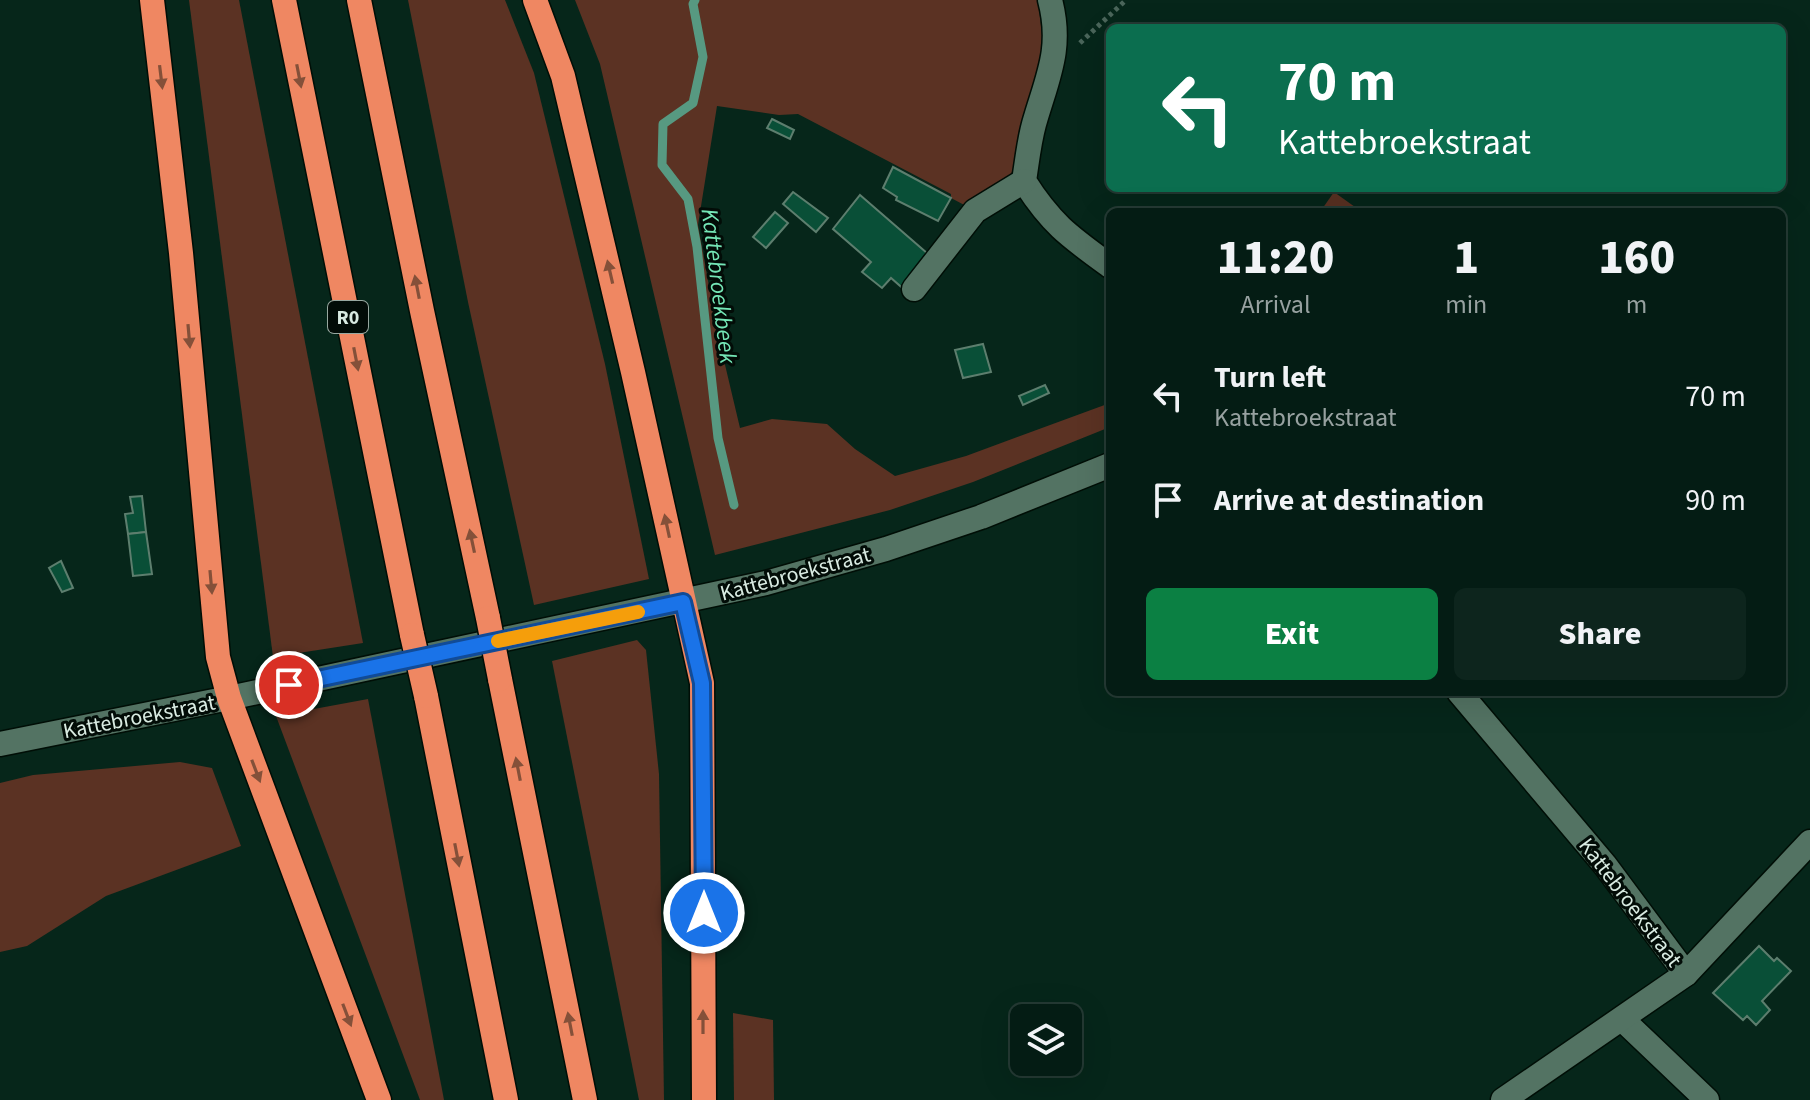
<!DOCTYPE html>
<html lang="en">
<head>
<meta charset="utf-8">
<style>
	:root { --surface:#041c14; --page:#0d251d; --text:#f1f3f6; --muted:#97a1a0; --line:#253a34; --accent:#0b8043 }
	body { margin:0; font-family:"Source Sans 3",sans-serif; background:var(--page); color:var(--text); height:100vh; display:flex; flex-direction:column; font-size:30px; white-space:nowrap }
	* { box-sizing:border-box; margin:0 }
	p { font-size:26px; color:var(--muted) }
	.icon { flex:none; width:44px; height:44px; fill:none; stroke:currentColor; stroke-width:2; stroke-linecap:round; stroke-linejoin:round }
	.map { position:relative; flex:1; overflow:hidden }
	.sheet { position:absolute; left:1106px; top:208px; width:680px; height:488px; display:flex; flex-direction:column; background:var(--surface); border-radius:12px; box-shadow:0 8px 32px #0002,0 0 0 2px var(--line) }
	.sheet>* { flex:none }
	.banner { position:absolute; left:1106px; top:24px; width:680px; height:168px; border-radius:12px; box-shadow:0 8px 32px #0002,0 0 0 2px var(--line); background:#0b6e4f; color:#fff; overflow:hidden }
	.tools { position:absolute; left:1010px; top:1004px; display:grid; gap:16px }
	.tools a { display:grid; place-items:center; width:72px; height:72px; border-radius:12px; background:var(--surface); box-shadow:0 8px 32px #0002,0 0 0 2px var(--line); font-size:40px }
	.pin { position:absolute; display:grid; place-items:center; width:68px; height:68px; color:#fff; margin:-34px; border:4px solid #fff; border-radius:50%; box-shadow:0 2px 8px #0007 }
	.me { position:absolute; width:88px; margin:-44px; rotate:0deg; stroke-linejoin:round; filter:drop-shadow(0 0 6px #0008) }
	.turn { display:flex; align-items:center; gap:28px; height:168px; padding:0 40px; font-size:36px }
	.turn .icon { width:104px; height:104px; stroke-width:2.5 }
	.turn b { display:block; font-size:56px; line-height:68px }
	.eta { display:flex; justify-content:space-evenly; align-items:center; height:136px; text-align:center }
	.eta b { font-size:48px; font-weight:800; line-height:56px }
	.primary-button { display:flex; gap:16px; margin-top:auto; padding:16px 40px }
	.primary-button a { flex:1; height:92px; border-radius:12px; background:var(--accent); color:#fff; font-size:32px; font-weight:800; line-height:92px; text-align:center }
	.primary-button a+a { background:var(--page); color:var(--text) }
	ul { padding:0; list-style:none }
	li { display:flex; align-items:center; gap:24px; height:104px; padding:0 40px }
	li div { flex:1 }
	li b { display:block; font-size:30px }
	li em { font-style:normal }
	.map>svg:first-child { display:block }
	.green { fill:#5b3223 }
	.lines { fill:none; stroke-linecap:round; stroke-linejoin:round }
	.stream { stroke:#579981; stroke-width:9 }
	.building { fill:#094f37; stroke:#5d7e6e; stroke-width:2 }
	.minor-casing { stroke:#000e06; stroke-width:27 }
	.highway-casing { stroke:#000e06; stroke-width:27 }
	.path { stroke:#4a655a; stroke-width:5; stroke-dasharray:4 4; stroke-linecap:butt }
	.minor { stroke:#537363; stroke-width:24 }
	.highway { stroke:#ef8762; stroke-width:24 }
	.highway-bridge-casing { stroke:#000e06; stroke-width:27; stroke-linecap:butt }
	.highway-bridge { stroke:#ef8762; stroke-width:24 }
	.oneway { fill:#845039 }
	.route-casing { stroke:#114b97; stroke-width:20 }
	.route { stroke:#1a73e8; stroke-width:14 }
	.slow { stroke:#f59e0b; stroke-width:14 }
	.labels { text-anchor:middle; stroke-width:6; stroke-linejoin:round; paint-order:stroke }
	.shield { fill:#020c07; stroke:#98a8a0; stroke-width:2 }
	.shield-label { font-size:20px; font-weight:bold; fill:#d9ebe2 }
	.street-label { font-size:22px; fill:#d9ebe2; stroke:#020c07 }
	.water-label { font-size:24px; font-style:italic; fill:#74e6b6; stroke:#020c07 }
</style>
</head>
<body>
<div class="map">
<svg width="1810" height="1100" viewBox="0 0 1810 1100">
	<rect width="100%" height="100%" fill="#06261a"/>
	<g class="green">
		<polygon points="189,0 239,0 363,643 273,657"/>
		<polygon points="408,0 505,0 534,73 605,364 649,579 534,605 468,302"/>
		<polygon points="575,0 1038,0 1045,60 1011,175 970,208 951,198 951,194 798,114 779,115 717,106 698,225 717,331 740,428 772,419 827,424 855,449 895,476 966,456 1110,403 1110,427 973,482 890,510 715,555 600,64"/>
		<polygon points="1334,192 1362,212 1320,212"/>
		<polygon points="637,640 646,650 659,774 664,1100 639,1100 552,661"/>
		<polygon points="368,699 444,1100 420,1100 276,716"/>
		<polygon points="180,762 212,768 241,846 106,896 27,946 0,952 0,783 33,775"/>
		<polygon points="733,1013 773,1020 774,1100 734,1100"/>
	</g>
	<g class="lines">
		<polyline class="stream" points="695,0 693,4 703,57 693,103 663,124 662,165 688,199 697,247 718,438 734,505"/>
	</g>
	<g class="building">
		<polygon points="772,119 794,130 790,139 767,128"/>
		<polygon points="893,167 951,198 938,221 896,200 897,197 883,188"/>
		<polygon points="793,192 828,218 816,232 783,204"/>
		<polygon points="860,195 935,260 907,292 891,278 882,288 862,272 871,262 833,229"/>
		<polygon points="775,212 788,223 766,248 753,237"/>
		<polygon points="983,344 991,372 963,378 955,350"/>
		<polygon points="1045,385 1049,393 1023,405 1019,396"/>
		<polygon points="142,496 146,532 128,534 125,514 133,513 130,497"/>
		<polygon points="146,532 152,574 133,576 128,534"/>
		<polygon points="61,561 73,588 62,592 49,568"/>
		<polygon points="1759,946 1774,961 1777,958 1791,971 1762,1001 1770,1010 1756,1025 1747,1016 1743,1020 1713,993"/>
	</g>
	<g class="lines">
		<g class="minor-casing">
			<g id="minor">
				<path d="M1050,0C1063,49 1047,78 1034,124C1029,142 1027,162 1024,181C1051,224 1070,237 1110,266"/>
				<polyline points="914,289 975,211 1024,181"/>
				<polyline points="1459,692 1605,865 1686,974"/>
				<polyline points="0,744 229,698 766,583 886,549 981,517 1110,465"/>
				<polyline points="1623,1020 1707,1100"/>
				<polyline points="1503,1100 1686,974 1810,842"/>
			</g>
		</g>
		<g class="highway-casing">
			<g id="highway">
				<polyline points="152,0 181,253 218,657 229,698 379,1100"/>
				<polyline points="284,0 412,635"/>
				<polyline points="359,0 422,311 488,618"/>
				<polyline points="535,0 563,76 633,372 702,683 704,1100"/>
				<polyline points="500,679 585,1100"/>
				<polyline points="426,696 506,1100"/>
			</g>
		</g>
		<polyline class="path" points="1080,43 1126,0"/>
		<use href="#minor" class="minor"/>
		<use href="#highway" class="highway"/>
		<g class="highway-bridge-casing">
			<g id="highway-bridge">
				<polyline points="488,618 500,679"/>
				<polyline points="412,635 426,696"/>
			</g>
		</g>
		<use href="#highway-bridge" class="highway-bridge"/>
	</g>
	<defs><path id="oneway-solid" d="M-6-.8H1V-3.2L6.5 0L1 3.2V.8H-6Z" transform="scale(2)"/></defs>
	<g class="oneway">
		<use href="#oneway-solid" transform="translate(299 76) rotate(79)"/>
		<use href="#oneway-solid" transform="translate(161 77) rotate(83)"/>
		<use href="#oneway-solid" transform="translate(610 272) rotate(-103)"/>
		<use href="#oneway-solid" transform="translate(417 287) rotate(-101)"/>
		<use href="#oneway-solid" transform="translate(189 336) rotate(85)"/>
		<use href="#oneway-solid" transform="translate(356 359) rotate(79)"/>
		<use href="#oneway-solid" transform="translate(667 526) rotate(-102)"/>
		<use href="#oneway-solid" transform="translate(472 541) rotate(-102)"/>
		<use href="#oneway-solid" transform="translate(211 582) rotate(85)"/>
		<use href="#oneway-solid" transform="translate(518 769) rotate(-101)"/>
		<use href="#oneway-solid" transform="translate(256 771) rotate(69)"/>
		<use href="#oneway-solid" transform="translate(457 855) rotate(79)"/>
		<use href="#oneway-solid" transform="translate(347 1015) rotate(69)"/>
		<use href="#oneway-solid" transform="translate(703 1022) rotate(-90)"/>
		<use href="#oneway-solid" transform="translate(570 1024) rotate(-101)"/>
	</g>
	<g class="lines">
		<g class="route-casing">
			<polyline id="route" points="289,685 683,602 702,683 704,913"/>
		</g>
		<use href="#route" class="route"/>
		<polyline class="slow" points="498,641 638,612"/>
	</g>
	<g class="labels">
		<rect class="shield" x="328" y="301" width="40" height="32" rx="6"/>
		<g class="shield-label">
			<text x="348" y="324">R0</text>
		</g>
		<g class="street-label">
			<text transform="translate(795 573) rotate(-15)" y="8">Kattebroekstraat</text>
			<text transform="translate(139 716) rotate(-11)" y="8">Kattebroekstraat</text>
			<text transform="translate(1631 902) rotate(53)" y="8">Kattebroekstraat</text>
		</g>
		<g class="water-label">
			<text transform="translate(719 286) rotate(83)" y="8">Kattebroekbeek</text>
		</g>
	</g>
</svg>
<div class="tools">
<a><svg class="icon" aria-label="layers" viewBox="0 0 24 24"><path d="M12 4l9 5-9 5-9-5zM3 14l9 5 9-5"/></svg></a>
</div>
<div class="pin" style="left:289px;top:685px;background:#d93025"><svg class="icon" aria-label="arrive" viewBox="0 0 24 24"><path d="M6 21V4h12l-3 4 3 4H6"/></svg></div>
<svg class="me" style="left:704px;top:913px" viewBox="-20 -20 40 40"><circle r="17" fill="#1a73e8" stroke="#fff" stroke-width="3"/><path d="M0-11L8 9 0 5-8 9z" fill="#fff"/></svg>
<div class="banner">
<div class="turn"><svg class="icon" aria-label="left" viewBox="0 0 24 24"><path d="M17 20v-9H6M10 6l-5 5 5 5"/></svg><div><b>70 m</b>Kattebroekstraat</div></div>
</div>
<section class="sheet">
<div class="eta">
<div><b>11:20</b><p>Arrival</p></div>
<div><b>1</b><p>min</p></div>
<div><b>160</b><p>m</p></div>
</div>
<ul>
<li><svg class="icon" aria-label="left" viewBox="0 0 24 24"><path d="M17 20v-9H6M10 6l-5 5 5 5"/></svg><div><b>Turn left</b><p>Kattebroekstraat</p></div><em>70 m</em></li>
<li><svg class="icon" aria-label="arrive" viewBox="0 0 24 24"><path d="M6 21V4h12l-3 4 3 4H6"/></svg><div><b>Arrive at destination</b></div><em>90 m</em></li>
</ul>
<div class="primary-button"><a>Exit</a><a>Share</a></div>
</section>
</div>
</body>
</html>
